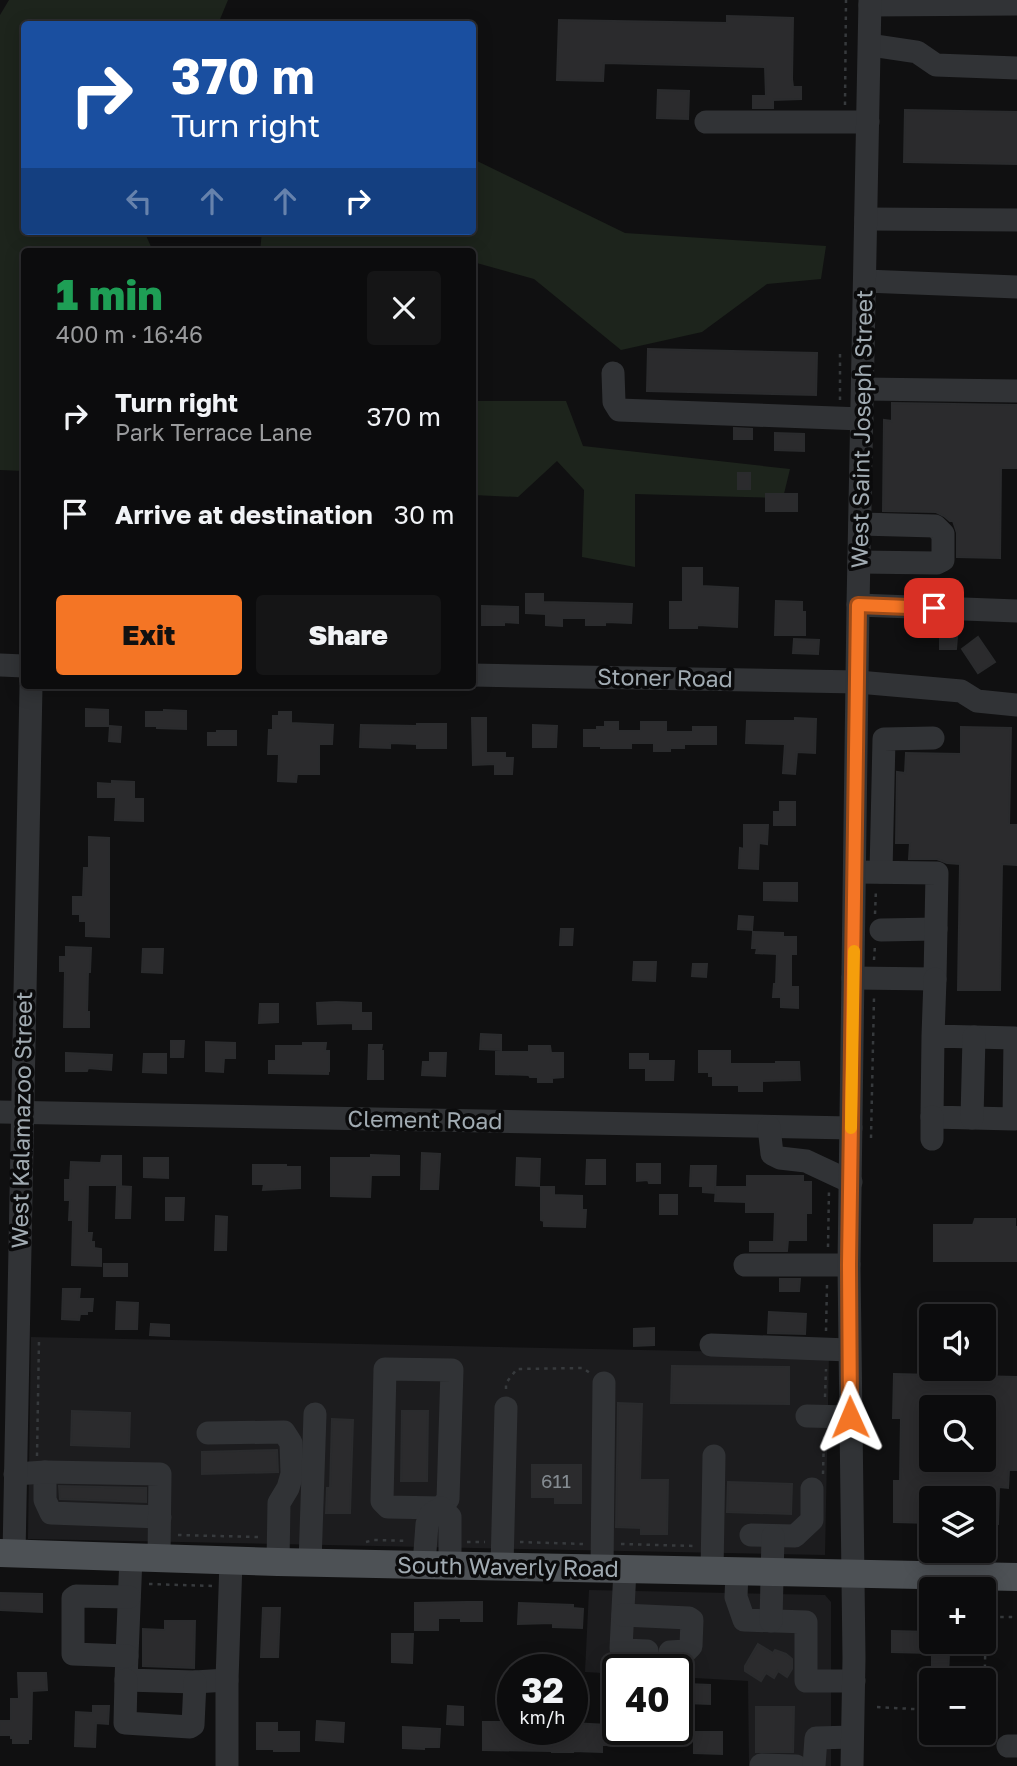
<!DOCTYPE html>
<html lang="en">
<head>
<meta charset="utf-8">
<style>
	:root { --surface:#0c0c0d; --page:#151516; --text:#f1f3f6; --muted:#9a9b9d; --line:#2c2c2e; --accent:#f47525 }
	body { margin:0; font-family:"Golos Text",sans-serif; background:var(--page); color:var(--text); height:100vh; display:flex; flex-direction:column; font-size:26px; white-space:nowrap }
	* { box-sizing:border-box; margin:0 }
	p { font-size:23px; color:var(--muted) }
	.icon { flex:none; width:38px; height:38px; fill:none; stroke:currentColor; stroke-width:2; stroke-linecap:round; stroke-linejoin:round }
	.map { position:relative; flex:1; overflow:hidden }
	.drawer { position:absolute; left:21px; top:248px; width:455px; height:441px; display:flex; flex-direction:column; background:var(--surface); border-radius:7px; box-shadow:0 4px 18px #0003,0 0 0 2px var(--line) }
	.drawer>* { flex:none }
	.guide { position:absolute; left:21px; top:21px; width:455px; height:214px; border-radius:7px; box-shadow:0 4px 18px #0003,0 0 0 2px var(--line); background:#1a4fa0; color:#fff; overflow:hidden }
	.controls { position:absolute; left:919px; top:1304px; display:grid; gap:14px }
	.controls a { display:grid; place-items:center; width:77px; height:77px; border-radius:7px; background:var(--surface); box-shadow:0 4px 18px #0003,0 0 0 2px var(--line); font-size:35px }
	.speed { position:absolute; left:497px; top:1654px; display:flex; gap:14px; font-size:35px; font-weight:700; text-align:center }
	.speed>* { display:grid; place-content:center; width:91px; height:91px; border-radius:50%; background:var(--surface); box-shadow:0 4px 18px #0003,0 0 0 2px var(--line); line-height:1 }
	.speed small { font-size:18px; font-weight:400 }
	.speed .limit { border:4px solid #111; border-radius:10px; background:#fff; color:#111 }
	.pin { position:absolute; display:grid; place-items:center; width:60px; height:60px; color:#fff; margin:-30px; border-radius:14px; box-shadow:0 4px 10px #0006 }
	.me { position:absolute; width:77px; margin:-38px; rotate:359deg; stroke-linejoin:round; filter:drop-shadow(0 0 5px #0008) }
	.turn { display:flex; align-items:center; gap:24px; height:147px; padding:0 35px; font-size:32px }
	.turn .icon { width:91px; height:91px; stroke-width:2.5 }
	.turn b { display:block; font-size:49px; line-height:60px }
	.lanes { display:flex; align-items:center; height:66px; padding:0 35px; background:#0003; justify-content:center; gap:35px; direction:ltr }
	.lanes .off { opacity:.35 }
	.round { display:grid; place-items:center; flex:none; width:74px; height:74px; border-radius:7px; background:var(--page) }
	.summary { display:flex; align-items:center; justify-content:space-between; height:119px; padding:0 35px }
	h1 { font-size:42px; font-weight:800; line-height:52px; color:#1e9e55 }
	.button { display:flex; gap:14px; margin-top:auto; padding:14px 35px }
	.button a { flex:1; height:80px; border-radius:7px; background:var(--accent); color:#111; font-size:28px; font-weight:800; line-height:80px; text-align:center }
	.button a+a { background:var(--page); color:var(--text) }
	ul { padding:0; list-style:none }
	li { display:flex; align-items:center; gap:21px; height:98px; padding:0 35px }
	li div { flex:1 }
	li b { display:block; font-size:26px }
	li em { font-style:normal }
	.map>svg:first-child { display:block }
	.built { fill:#1c1c1e }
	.green { fill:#1d241c }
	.building { fill:#2b2b2d; stroke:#2a2b2d; stroke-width:2; fill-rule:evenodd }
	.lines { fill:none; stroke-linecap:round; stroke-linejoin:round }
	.path { stroke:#373a3d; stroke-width:2.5; stroke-dasharray:3.5 5; stroke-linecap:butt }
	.minor { stroke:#313336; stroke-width:23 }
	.major { stroke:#4d5155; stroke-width:28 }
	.route-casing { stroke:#9f4c18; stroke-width:18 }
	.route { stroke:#f47525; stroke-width:12 }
	.slow { stroke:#f59e0b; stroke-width:12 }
	.labels { text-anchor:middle; stroke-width:7; stroke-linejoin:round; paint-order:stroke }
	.number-label { font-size:19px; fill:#848b91 }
	.street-label { font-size:23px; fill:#a1abb2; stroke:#0b0b0c }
</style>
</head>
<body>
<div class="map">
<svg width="1017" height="1766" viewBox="0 0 1017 1766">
	<rect width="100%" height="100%" fill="#101011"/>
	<g class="built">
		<polygon points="31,1337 829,1354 825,1555 28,1539"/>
		<polygon points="589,1590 825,1595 831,1602 831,1766 749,1766 748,1681 677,1677 677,1670 618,1670 618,1674 585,1672"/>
	</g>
	<g class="green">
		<polygon points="9,0 228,0 218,24 24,24 24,231 144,231 152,249 182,252 24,252 24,471 0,470 0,15"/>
		<polygon points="473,159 625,233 826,246 821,279 767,284 702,332 621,350 534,279 473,262 472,252 260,252 262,231 472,231"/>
		<polygon points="472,401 566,401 583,446 790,469 783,498 635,494 635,567 582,557 584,490 557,461 518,497 473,495"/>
	</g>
	<g class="building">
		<polygon points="727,16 793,18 792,79 793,87 801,87 801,99 773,100 773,108 753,108 753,96 766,96 765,67 604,63 603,81 557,80 559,20 727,23"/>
		<polygon points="658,90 689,91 688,119 657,118"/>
		<polygon points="905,110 1017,112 1017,164 904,162"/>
		<polygon points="648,349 817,353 816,395 647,391"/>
		<polygon points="892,403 1017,405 1017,468 1001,468 1000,558 957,557 957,533 953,521 950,521 944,516 936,512 883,511 884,420 892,421"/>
		<polygon points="734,428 752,429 752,439 734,439"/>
		<polygon points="775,433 804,434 804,451 775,450"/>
		<rect x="738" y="473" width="12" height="16"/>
		<rect x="766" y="494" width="31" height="17"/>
		<polygon points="683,568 702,568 702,586 738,588 737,627 697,625 697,628 670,628 670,602 683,602"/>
		<polygon points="526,594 543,594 543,602 632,604 631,623 605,622 605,625 586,625 586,618 562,618 562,626 546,625 546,614 526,613"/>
		<polygon points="776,601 802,602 802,612 805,612 805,635 775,635"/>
		<polygon points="482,606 518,607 518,623 504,622 504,625 482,625"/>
		<polygon points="940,636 957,637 956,649 940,649"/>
		<polygon points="978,637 995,662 978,673 962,649"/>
		<polygon points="794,639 819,640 818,654 793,653"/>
		<polygon points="86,709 108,710 108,726 86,726"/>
		<polygon points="164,710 186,711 186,729 157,728 157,726 146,726 146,712 164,712"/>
		<polygon points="279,712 291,712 291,723 333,725 332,744 319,744 319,774 297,774 296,782 278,781 279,754 268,754 269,730 273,730 273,716 279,716"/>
		<polygon points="472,718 486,718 486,753 505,753 505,758 513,758 512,774 495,774 495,764 473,765"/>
		<polygon points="795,718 816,719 815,753 797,752 795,774 783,773 785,744 746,743 747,721 795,721"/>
		<polygon points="605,722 618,722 618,731 641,731 641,722 666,722 666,732 693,732 693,727 716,727 716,744 684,744 684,748 670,748 670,751 654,751 654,743 631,743 631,748 601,748 601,746 584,746 584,730 597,730 597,727 605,727"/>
		<polygon points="417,724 446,724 446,748 417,748 417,744 390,743 390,748 360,747 361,725 417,726"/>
		<polygon points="533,725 557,726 556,747 533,747"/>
		<polygon points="110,726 121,727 120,742 109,741"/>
		<polygon points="961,727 1011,728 1009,825 1017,825 1017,865 1002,864 1000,990 958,990 960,864 947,863 937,859 909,859 910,843 896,843 897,772 905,773 906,753 961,754"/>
		<polygon points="217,731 236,731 236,745 208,745 208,733 217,733"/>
		<polygon points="112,781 134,782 134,799 143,799 143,821 115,820 116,797 98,797 98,783 112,784"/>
		<polygon points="780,802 795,802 795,825 774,825 774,812 780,812"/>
		<polygon points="744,825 768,825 767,844 759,843 758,869 739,868 740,848 744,849"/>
		<polygon points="89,837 109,838 109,937 86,936 86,921 80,921 80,914 73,914 73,897 83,897 84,868 89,868"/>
		<polygon points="764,883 797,883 797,901 764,900"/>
		<polygon points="739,916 753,917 752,930 738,929"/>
		<polygon points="561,929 573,929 572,945 560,945"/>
		<polygon points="753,932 783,933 783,937 796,937 796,954 791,954 791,987 798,987 798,1008 781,1007 781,997 773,997 774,984 776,984 777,954 756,953 757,948 752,948"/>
		<polygon points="66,947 91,948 90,972 88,972 87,1012 89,1012 89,1027 64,1027 65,971 60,971 60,957 66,957"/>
		<polygon points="143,949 163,949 162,973 142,972"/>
		<polygon points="634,962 656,962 655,981 633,980"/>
		<polygon points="693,964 707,964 706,977 692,976"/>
		<polygon points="336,1002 361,1003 361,1013 371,1013 371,1029 353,1029 353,1023 318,1024 317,1003"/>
		<polygon points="260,1004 278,1004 278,1022 259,1023"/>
		<polygon points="481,1034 501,1035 501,1050 480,1049"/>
		<polygon points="171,1041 184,1041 183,1057 171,1057"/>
		<polygon points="206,1042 235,1043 235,1058 224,1058 223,1072 206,1071"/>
		<polygon points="303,1043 326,1043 325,1051 329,1051 329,1071 328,1071 328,1074 269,1073 269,1061 276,1061 276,1046 303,1046"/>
		<polygon points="369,1045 382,1045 381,1051 383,1051 383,1079 368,1079"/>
		<polygon points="529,1046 550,1046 551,1053 563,1053 563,1077 552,1078 552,1082 538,1082 538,1077 530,1077 529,1075 496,1074 496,1052 529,1052"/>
		<polygon points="699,1051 730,1051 730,1064 776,1064 776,1062 799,1062 800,1080 762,1081 762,1091 739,1091 739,1085 713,1085 713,1076 709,1076 709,1072 699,1072"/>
		<polygon points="66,1053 112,1055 111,1070 88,1068 87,1071 66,1071"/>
		<polygon points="430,1053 446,1053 445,1076 422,1075 423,1062 430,1062"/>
		<polygon points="144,1054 166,1054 166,1073 143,1072"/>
		<polygon points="630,1054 648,1054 648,1061 674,1061 673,1080 646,1080 646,1068 630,1068"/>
		<polygon points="422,1153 440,1154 438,1189 421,1189"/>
		<polygon points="371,1155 399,1156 399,1175 371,1175 370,1197 331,1196 331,1158 371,1158"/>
		<polygon points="102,1156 121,1156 121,1185 88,1185 87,1233 92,1233 91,1242 94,1242 94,1248 101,1249 101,1266 72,1265 73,1220 69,1220 70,1200 65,1200 65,1180 70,1180 71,1162 101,1163"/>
		<polygon points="144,1158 168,1158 168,1178 144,1177"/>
		<polygon points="517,1158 540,1159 539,1186 516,1185"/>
		<polygon points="587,1160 605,1160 605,1184 586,1184"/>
		<polygon points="637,1164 660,1164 660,1183 649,1183 648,1180 637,1181"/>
		<polygon points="253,1165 286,1165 286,1167 300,1167 300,1188 263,1190 264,1184 253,1184"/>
		<polygon points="691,1166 716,1166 715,1193 703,1192 703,1186 690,1186"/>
		<polygon points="747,1176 803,1176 803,1182 811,1182 811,1213 806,1213 806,1240 788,1240 787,1251 750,1251 750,1242 774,1242 775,1212 746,1212 746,1202 715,1201 716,1187 747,1187"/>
		<polygon points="117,1186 131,1187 130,1218 116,1218"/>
		<polygon points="541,1187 554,1187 554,1195 582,1196 582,1210 586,1210 585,1227 544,1226 544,1221 541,1220"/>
		<rect x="660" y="1195" width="17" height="19"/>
		<polygon points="166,1198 184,1198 183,1220 166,1220"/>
		<polygon points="216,1216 227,1217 226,1250 215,1250"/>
		<polygon points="975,1219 1015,1219 1015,1227 1017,1227 1017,1261 934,1261 934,1225 973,1225"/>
		<rect x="104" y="1264" width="23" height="12"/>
		<polygon points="780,1279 800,1279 799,1291 780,1291"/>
		<polygon points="63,1289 80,1289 79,1299 93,1299 92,1311 87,1311 87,1314 80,1314 79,1320 62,1319"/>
		<polygon points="117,1302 138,1303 137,1329 116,1329"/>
		<polygon points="769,1312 806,1314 805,1334 768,1333"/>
		<polygon points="151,1324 169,1325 169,1336 150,1335"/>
		<polygon points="654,1328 654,1345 634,1346 634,1329"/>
		<polygon points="672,1366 789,1367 789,1404 671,1403"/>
		<path d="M894,1374L1017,1377V1470H1009L1008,1488L999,1487L998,1524H984V1498H931V1523L894,1522V1481H900L901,1418H893ZM931,1407H984V1460H931Z"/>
		<polygon points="618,1403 642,1404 640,1480 668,1480 667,1534 641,1534 641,1528 616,1527"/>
		<polygon points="72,1411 130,1413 129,1447 71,1445"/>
		<polygon points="402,1411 428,1411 427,1481 401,1481"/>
		<polygon points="332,1419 353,1420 350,1513 326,1513 327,1488 330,1488"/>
		<polygon points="277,1450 278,1472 202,1474 202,1452"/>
		<polygon points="532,1465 581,1465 581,1503 555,1503 555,1497 532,1497"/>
		<polygon points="728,1482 792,1484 791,1514 727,1512"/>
		<polygon points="59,1486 146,1488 146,1502 60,1499"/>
		<polygon points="0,1593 42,1594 42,1612 0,1610"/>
		<polygon points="466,1602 482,1602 482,1621 461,1621 461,1618 438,1618 438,1630 415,1630 415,1603"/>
		<polygon points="519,1603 573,1605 573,1608 583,1609 582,1628 553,1627 553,1623 518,1624"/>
		<polygon points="263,1608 280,1608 278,1657 261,1657"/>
		<polygon points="165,1621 195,1621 194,1668 143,1666 143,1629 165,1630"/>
		<polygon points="892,1631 931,1632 931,1642 972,1642 972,1654 949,1654 948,1676 932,1676 932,1653 892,1652"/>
		<polygon points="392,1634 413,1634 412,1663 392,1662"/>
		<polygon points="758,1644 773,1653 775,1650 786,1654 792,1659 792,1669 787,1677 778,1671 774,1678 766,1673 761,1681 745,1671 745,1666"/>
		<polygon points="18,1673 46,1673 47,1690 32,1691 31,1739 28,1739 28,1743 13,1743 13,1738 11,1738 11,1735 0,1735 0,1721 11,1721 11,1699 19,1699"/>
		<polygon points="602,1682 615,1683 614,1709 601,1708"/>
		<polygon points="687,1684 710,1685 710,1704 686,1703"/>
		<polygon points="93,1706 109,1706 108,1724 96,1723 95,1747 75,1746 76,1712 93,1713"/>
		<polygon points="448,1706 463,1707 463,1725 447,1724"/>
		<polygon points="756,1707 794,1707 793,1752 756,1752"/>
		<polygon points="317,1721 344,1723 343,1742 316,1740"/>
		<polygon points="483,1722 507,1722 507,1729 572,1729 572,1723 608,1725 607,1745 602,1745 602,1752 573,1751 573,1752 552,1752 552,1751 483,1750"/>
		<polygon points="257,1723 277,1723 277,1732 299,1732 299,1751 274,1751 274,1749 257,1749"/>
		<polygon points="403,1727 440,1729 439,1747 424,1747 424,1749 403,1748"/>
		<polygon points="694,1732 722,1732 722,1754 694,1753"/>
	</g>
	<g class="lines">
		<g class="path">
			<polyline points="845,105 846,0"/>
			<polyline points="840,400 840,354"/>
			<polyline points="875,914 876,889"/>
			<polyline points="874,960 875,945"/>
			<polyline points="871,1138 874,998"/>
			<polyline points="828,1247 829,1190"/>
			<polyline points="826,1331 827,1285"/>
			<polyline points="506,1389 506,1383 517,1369 583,1368 590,1373"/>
			<polyline points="825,1397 826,1369"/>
			<polyline points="37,1456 39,1340"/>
			<polyline points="823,1474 824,1435"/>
			<polyline points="178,1535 259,1537"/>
			<polyline points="366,1542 374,1540 408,1541"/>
			<polyline points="467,1542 485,1542"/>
			<polyline points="520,1542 583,1544"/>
			<polyline points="621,1544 695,1546"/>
			<polyline points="149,1584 213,1586"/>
			<polyline points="984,1622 999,1617 1017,1617"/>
			<polyline points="984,1702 986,1622"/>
			<polyline points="877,1707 931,1710"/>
		</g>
		<g class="minor">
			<polyline points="870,5 1017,4"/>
			<polyline points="870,45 917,52 936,65 1017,68"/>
			<polyline points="706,122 868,122"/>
			<polyline points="866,219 1017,220"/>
			<polyline points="865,281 1017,287"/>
			<polyline points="613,373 614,402 619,410 862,419"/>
			<polyline points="863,389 1017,391"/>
			<polyline points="859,562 937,563 943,560 943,534 935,526 860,524"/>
			<polyline points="858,605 1017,611"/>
			<polyline points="0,665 24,666"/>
			<polyline points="472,675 858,682 961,691 977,701 1017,705"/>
			<polyline points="881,872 884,739 933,738"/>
			<polyline points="881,930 936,929"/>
			<polyline points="853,978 935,979 937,873 855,872"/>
			<polyline points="933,1036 932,1117 1014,1119 1015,1038 933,1036 935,979"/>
			<polyline points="0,1112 851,1128"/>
			<polyline points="972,1118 974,1037"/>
			<polyline points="769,1127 772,1154 780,1158 806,1161 851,1182"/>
			<polyline points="932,1139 932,1117"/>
			<polyline points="745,1265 849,1265"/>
			<polyline points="711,1345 849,1350"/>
			<polygon points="385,1369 452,1370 448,1499 441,1508 388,1507 382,1501"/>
			<polyline points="807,1416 850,1417"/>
			<polyline points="208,1433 284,1432 291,1443 292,1474 288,1488 279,1503 278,1562"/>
			<polyline points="45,1472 45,1500 51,1513 160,1517"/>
			<polyline points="15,1474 45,1472 160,1474 159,1558"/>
			<polyline points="751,1535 795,1536 812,1520 812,1489"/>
			<polyline points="14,1554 31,686"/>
			<polyline points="131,1557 126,1680 195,1682 227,1680"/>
			<polyline points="310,1563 315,1414"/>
			<polyline points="424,1565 427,1524 431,1514 441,1508 450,1517 450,1566"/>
			<polyline points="502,1566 506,1408"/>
			<polyline points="602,1569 604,1383"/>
			<polyline points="625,1570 621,1648 624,1650 647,1651"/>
			<polyline points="712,1572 714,1456"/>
			<polyline points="737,1572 736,1597 744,1620 806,1622 806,1681 854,1681"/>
			<polyline points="623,1615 689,1618 692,1620 691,1646 686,1651 670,1652"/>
			<polyline points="771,1621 773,1536"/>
			<polyline points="127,1656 73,1654 73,1598 76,1596 129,1597"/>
			<polyline points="126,1680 125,1723 190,1727 193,1725 195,1682"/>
			<polyline points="1008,1746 1017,1746"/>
			<polyline points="761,1765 796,1766"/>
			<polyline points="227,1766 227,1680 231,1561"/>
			<polyline points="814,1766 816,1738 852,1737"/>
			<polyline points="852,1766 854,1658 849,1265 858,605 870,0"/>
		</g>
		<polyline class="major" points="0,1553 278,1562 1017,1577"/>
	</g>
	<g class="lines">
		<g class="route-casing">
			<polyline id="route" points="850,1417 849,1265 858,605 934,608"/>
		</g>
		<use href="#route" class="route"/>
		<polyline class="slow" points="851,1128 854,951"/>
	</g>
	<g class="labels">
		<g class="number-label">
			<text x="556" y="1488">611</text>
		</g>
		<g class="street-label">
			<text transform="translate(862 429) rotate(-89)" y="8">West Saint Joseph Street</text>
			<text transform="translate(665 678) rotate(1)" y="8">Stoner Road</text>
			<text transform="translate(22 1120) rotate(-89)" y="8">West Kalamazoo Street</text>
			<text transform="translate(425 1120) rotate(1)" y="8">Clement Road</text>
			<text transform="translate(508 1567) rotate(1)" y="8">South Waverly Road</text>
		</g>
	</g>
</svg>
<div class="controls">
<a><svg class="icon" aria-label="sound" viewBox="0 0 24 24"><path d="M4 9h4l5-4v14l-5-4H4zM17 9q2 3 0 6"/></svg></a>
<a><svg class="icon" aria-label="search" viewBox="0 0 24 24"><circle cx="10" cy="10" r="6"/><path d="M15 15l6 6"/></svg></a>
<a><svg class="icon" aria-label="layers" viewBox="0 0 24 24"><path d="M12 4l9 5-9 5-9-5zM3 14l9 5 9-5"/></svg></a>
<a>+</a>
<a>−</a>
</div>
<div class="speed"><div>32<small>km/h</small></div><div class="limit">40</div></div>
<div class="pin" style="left:934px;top:608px;background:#d93025"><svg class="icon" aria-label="arrive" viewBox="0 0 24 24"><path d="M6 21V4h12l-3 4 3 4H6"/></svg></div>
<svg class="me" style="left:850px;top:1417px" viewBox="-20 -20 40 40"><path d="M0-17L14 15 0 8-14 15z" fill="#f47525" stroke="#fff" stroke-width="4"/></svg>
<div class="guide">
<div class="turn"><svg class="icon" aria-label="right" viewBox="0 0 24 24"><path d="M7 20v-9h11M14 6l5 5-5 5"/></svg><div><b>370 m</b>Turn right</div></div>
<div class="lanes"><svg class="icon off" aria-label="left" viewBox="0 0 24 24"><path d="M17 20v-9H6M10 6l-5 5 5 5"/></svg><svg class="icon off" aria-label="ahead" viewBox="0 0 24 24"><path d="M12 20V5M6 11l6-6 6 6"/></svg><svg class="icon off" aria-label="ahead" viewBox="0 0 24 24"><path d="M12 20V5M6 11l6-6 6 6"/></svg><svg class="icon" aria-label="right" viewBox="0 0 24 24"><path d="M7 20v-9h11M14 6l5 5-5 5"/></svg></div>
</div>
<section class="drawer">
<div class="summary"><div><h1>1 min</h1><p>400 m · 16:46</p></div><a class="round"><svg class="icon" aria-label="close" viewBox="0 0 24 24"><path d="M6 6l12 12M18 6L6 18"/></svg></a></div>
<ul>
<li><svg class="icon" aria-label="right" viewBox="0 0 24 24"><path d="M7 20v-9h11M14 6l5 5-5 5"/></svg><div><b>Turn right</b><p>Park Terrace Lane</p></div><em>370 m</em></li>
<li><svg class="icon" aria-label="arrive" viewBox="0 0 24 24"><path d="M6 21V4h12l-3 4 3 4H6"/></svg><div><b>Arrive at destination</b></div><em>30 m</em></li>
</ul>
<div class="button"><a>Exit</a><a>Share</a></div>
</section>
</div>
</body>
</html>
